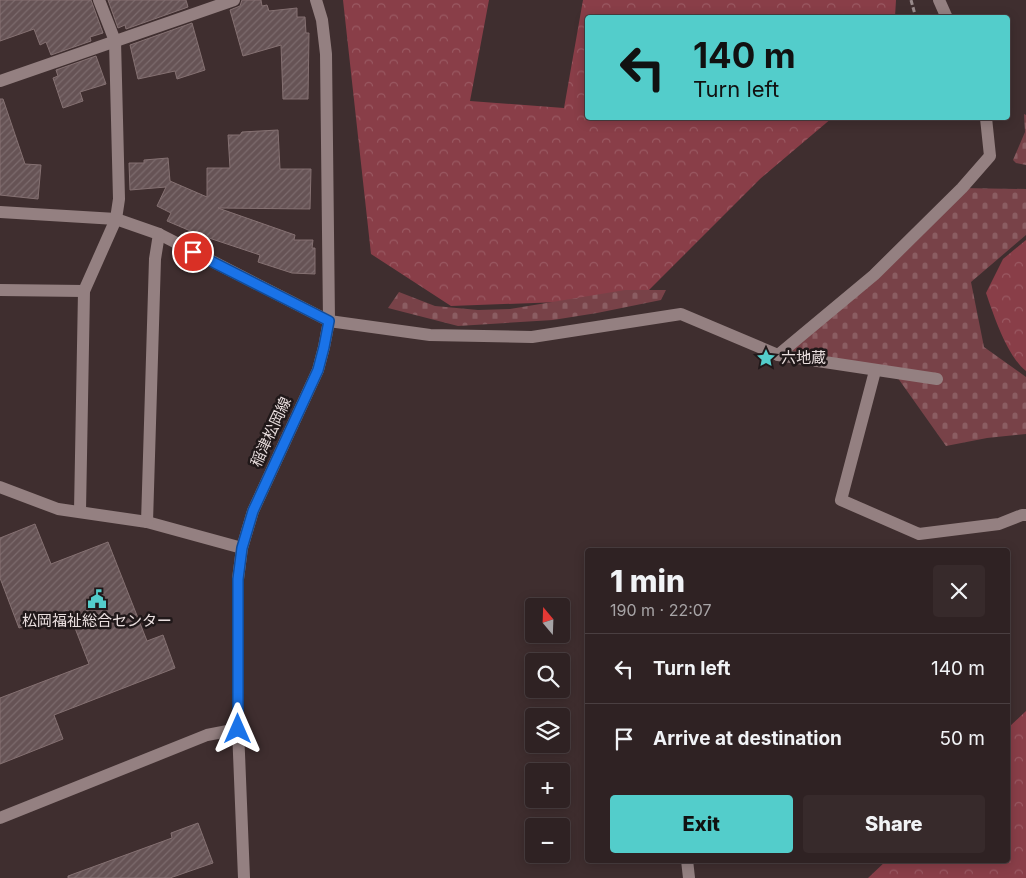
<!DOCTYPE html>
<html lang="en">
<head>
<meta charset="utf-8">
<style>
	:root { --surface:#2f2223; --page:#372a2b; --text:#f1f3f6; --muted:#a7a4a6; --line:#4a3f41; --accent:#53cdcb }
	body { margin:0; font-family:Inter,"Noto Sans JP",sans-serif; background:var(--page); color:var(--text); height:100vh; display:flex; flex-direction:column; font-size:19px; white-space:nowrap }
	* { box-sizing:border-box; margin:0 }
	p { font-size:16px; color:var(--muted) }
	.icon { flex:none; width:28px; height:28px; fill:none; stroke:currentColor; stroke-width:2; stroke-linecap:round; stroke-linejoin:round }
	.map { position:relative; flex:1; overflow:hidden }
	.panel { position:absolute; left:585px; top:548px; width:425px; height:315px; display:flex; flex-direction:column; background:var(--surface); border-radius:5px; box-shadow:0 2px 12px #0003,0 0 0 1px var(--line) }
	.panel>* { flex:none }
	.top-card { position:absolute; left:585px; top:15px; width:425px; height:105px; border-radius:5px; box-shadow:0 2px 12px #0003,0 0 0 1px var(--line); background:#53cdcb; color:#111; overflow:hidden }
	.needle { width:32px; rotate:341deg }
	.controls { position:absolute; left:525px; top:598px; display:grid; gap:10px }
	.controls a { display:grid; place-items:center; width:45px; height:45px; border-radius:5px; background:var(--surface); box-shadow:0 2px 12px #0003,0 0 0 1px var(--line); font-size:25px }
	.pin { position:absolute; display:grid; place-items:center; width:42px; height:42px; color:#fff; margin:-21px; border:2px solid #fff; border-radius:50%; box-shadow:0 1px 5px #0007 }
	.me { position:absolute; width:55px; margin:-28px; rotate:0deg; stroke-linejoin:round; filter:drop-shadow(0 0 4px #0008) }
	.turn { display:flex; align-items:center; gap:18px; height:105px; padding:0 25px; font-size:22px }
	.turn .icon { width:65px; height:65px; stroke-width:2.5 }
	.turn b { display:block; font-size:35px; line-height:42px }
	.round { display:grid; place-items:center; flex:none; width:52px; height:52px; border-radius:5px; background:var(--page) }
	.overview { display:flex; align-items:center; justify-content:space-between; height:85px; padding:0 25px }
	h1 { font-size:30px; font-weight:800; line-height:38px }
	.action { display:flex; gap:10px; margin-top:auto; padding:10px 25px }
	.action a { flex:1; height:58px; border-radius:5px; background:var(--accent); color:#111; font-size:20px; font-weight:800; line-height:58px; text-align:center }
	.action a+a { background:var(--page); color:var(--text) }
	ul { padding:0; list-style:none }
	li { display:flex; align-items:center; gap:15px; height:70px; padding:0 25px; border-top:1px solid var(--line) }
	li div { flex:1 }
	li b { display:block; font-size:19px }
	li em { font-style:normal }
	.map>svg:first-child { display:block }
	.forest { fill:url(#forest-crowns) }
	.cemetery { fill:url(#cemetery-stones) }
	.building { fill:url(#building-hatch); stroke:#857172 }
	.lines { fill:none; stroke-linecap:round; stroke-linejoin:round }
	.path { stroke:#998b8c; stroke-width:3; stroke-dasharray:5 2.5; stroke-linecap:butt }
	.minor { stroke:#948081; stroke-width:12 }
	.tertiary { stroke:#948081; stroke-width:12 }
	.secondary { stroke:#948081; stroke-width:12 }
	.route-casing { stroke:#114b97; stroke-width:12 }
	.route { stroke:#1a73e8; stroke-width:9 }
	.labels { text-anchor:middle; stroke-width:5; stroke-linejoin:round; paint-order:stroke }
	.poi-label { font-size:15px; fill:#eadfdf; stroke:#201819; text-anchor:start }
	.street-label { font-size:15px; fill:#eadfdf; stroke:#201819 }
</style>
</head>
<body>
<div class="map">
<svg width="1026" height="878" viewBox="0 0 1026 878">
	<defs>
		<pattern id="forest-crowns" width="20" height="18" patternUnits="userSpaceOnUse" patternTransform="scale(1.25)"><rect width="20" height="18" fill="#893e48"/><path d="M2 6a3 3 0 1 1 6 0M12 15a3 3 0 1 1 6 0" fill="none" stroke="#9a5962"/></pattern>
		<pattern id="cemetery-stones" width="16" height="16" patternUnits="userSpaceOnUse" patternTransform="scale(1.25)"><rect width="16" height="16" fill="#784248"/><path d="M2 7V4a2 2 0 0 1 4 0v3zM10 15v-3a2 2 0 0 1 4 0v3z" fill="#8b5d62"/></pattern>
		<pattern id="building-hatch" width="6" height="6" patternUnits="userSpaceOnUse" patternTransform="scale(1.25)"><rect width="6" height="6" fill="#665355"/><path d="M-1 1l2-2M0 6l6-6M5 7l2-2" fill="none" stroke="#7c6b6d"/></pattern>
	</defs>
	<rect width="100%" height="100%" fill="#3f2e2f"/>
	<g class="forest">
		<polygon points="343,0 489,0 470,101 564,108 583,0 896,0 895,17 588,18 588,118 832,118 760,179 640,299 451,306 371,254"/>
		<path d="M1026,240V371C1007,356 994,316 986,293L1003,259Z"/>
		<polygon points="1026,711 1026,878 868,878 887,860 1008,860 1008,728"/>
	</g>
	<g class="cemetery">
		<polygon points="1024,114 1026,115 1026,165 1016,163 1013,160 1025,132"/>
		<polygon points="962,188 1026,189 1026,235 971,282 984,347 1026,377 1026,434 987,438 946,446 895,374 778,355"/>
		<polygon points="625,290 666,290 661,300 597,313 553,320 458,326 388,308 399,292 435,306 478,310 510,309"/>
	</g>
	<g class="building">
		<polygon points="0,0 91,0 103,33 90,37 91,41 51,55 46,42 40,45 34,29 0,41"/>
		<polygon points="108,0 186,0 188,7 126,29 125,25 118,28"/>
		<polygon points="242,0 261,0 262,6 267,5 269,11 297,8 297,17 305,17 306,33 309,33 308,99 283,99 281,45 243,56 230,10 240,6"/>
		<polygon points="192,23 205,70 177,79 175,71 138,79 130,45"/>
		<polygon points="96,56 106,84 80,92 83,101 63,108 53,78 58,76 56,70"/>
		<polygon points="0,99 3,99 25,164 41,165 38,199 0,195"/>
		<polygon points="278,130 280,169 311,169 310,209 218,208 295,235 294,240 313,240 312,248 315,248 315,274 292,273 258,262 260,255 200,235 167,221 171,213 157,206 166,187 130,190 129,163 144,163 144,160 168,158 170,181 207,197 207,168 230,168 228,135 240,135 242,132"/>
		<polygon points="35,524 51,564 108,542 147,641 163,635 175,668 54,715 63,739 0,764 0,698 89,664 68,610 19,628 0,578 0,538"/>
		<polygon points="198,823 213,863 170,878 68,878 68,876 172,838 171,833"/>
	</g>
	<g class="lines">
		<polyline class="path" points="911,0 916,18"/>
		<g class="minor">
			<polyline points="939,0 947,18"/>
			<polyline points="0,81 234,0"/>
			<polyline points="0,212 116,219 159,234 329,321 430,335 532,337 681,314 778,355 937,379"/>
			<polyline points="0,290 84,291"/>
			<polyline points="778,355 874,275 962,188 990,156 986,118"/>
			<polyline points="875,371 841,500 919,534 999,524 1022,515 1026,515"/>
			<polyline points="0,487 58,509 147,522 242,548"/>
			<polyline points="80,511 84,291 116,219 119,199 115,41 99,0"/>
			<polyline points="147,522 155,259 159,234"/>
			<polyline points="687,860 689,878"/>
		</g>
		<polyline class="tertiary" points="0,818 207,735 238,729"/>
		<polyline class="secondary" points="244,878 238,729 238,579 242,548 253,511 318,370 324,347 329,321 326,54 322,20 316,0"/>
	</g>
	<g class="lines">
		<g class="route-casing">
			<polyline id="route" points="193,252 329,321 324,347 318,370 253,511 242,548 238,579 238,729"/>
		</g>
		<use href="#route" class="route"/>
	</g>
	<defs>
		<g id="sight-bare" transform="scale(1.5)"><path d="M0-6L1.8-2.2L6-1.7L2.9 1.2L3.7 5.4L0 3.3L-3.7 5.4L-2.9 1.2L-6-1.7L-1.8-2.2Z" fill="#53cdcb" stroke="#201819" stroke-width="2.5" paint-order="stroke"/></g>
		<g id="civic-bare" transform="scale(1.5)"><path d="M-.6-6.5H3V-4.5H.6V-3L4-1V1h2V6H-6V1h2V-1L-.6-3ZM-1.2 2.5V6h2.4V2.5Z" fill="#53cdcb" stroke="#201819" stroke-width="2.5" paint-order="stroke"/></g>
	</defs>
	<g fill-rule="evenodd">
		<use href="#sight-bare" x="766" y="358"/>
		<use href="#civic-bare" x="97" y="599"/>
	</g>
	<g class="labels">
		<g class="poi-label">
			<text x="781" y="363">六地蔵</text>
			<text x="97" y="626" text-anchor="middle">松岡福祉総合センター</text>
		</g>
		<g class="street-label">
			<text transform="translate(271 432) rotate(-65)" y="5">稲津松岡線</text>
		</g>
	</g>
</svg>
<div class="controls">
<a><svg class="needle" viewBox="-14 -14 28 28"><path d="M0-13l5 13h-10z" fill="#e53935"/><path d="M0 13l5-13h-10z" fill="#a7a4a6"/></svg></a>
<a><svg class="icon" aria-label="search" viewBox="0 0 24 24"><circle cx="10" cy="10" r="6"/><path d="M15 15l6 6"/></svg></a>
<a><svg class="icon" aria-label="layers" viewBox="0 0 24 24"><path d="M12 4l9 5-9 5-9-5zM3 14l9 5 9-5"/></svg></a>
<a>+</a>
<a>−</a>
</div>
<div class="pin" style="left:193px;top:252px;background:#d93025"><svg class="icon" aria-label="arrive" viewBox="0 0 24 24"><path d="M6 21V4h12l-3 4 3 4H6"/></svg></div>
<svg class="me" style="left:238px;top:729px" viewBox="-20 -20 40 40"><path d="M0-17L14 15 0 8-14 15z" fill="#1a73e8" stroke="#fff" stroke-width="4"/></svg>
<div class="top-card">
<div class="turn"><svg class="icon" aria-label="left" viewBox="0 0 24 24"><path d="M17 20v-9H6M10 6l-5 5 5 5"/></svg><div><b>140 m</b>Turn left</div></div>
</div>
<section class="panel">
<div class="overview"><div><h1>1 min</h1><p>190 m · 22:07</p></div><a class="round"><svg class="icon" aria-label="close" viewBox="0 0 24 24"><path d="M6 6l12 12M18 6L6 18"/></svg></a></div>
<ul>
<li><svg class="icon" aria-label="left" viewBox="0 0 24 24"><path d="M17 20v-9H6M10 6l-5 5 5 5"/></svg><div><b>Turn left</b></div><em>140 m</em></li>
<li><svg class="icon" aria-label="arrive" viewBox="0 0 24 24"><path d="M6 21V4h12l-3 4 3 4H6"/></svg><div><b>Arrive at destination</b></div><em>50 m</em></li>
</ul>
<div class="action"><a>Exit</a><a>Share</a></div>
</section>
</div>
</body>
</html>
